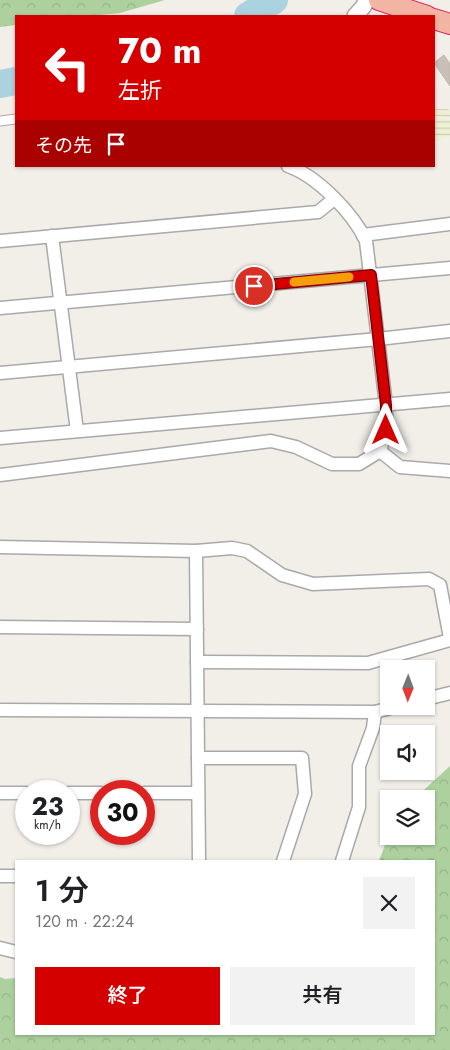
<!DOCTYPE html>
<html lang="ja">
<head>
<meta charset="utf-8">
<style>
	:root { --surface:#fff; --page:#f2f2f2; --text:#202124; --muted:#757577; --accent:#d40000 }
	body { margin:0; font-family:Jost,"Noto Sans JP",sans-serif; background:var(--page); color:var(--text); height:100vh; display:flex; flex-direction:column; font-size:19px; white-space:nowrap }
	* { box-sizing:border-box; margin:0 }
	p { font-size:16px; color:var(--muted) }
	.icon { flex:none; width:28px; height:28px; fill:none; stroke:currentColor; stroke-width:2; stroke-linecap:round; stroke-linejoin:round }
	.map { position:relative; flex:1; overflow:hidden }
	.panel { position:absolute; left:15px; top:860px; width:420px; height:175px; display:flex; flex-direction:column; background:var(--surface); border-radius:0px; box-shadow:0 1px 4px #0004 }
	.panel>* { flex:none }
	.top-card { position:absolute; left:15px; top:15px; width:420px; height:152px; border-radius:0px; box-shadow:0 1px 4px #0004; background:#d40000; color:#fff; overflow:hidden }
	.needle { width:32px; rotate:181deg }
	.controls { position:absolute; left:380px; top:660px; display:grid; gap:10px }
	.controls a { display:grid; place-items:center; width:55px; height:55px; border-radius:0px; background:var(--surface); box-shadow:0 1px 4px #0004; font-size:25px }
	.speed { position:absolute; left:15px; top:780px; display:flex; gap:10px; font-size:25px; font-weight:700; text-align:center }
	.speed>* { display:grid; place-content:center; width:65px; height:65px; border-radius:50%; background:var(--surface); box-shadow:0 1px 4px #0004; line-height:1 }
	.speed small { font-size:12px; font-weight:400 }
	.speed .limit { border:8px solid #d22; background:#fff; color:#111 }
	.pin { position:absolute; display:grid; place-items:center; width:42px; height:42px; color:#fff; margin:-21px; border:2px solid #fff; border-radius:50%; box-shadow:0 1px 5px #0007 }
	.me { position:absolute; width:55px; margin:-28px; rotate:0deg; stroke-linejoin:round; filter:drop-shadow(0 0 4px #0008) }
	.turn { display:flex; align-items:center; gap:18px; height:105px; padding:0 20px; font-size:22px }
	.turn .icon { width:65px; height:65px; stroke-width:2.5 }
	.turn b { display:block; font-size:35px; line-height:42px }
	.then { display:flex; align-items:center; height:48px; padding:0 20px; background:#0003; gap:10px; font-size:19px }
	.round { display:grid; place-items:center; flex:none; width:52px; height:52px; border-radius:0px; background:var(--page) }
	.overview { display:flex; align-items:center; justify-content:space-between; height:85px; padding:0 20px }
	h1 { font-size:30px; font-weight:600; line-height:38px }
	.primary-button { display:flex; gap:10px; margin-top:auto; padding:10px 20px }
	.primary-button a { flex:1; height:58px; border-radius:0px; background:var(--accent); color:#fff; font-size:20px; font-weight:600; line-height:58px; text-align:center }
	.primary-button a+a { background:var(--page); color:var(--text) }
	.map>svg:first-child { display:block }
	.farmland { fill:url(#farmland-rules) }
	.forest { fill:url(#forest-crowns) }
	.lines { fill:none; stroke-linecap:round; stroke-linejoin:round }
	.river { stroke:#aad3df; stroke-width:28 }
	.building { fill:#c7bfb8; stroke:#c4b6ab }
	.pedestrian-casing { stroke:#a9a9a9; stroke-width:11 }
	.minor-casing { stroke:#a9a9a9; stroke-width:15 }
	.tertiary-casing { stroke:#a9a9a9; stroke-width:18 }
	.trunk-casing { stroke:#dc2a67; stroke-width:22 }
	.pedestrian { stroke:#fff; stroke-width:9 }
	.minor { stroke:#fff; stroke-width:12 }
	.tertiary { stroke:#fff; stroke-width:15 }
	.trunk { stroke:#f2b4a3; stroke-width:20 }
	.route-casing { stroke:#8a0000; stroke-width:12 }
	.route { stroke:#d40000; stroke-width:9 }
	.slow { stroke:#f59e0b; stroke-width:9 }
</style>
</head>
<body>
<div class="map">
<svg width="450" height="1050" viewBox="0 0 450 1050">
	<defs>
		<pattern id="farmland-rules" width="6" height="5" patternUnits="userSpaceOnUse" patternTransform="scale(1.25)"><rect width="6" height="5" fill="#eef0d5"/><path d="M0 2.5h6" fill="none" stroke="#ccceb7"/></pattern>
		<pattern id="forest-crowns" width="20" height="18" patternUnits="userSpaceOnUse" patternTransform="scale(1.25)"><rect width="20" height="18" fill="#add19e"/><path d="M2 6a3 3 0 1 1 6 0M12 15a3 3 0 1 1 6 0" fill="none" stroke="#95b388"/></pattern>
	</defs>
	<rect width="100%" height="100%" fill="#f2efe9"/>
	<g class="farmland">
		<polygon points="434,109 448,109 450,111 450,117 434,116"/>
		<polygon points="434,118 450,120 450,136 434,141"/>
	</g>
	<g class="forest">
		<polygon points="0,0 165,0 120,13 91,16 16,16 16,25 0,27"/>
		<polygon points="450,766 450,1050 0,1050 0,977 5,979 16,978 16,1034 434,1034 434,861 379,861 389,834 389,836 426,836 426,799 414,799"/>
	</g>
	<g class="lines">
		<g class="river">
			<polyline points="248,16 274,0"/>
			<polyline points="0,84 16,81"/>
		</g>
	</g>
	<polygon class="building" points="444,55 450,64 450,86 434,63"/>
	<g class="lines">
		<g class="pedestrian-casing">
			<polyline id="pedestrian" points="0,121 16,119"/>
		</g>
		<g class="minor-casing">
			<g id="minor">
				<polyline points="363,235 450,224"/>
				<polyline points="52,236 77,431"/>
				<polyline points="0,241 318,212 334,199"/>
				<polyline points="0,308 450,268"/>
				<polyline points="0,373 378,339 450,331"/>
				<polyline points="0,438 450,399"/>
				<polyline points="380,451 400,467 450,471"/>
				<path d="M0,475L271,441L296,447L332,464H359L380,451L386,430V405L366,241C353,213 317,176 288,166"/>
				<polyline points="0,547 196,551 232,548 247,551 282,575 313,584 429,579 440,585 450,638"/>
				<polyline points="196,551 199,861"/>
				<polyline points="0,627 197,629"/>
				<polyline points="197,662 368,663 450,640"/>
				<polyline points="426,699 450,693"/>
				<polyline points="0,710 375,712 398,706"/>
				<polyline points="198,758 302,758 305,794 283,861"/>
				<polyline points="0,793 26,793"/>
				<polyline points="69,793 101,793"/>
				<polyline points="144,793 198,793"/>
				<polyline points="342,861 359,807 359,766 373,728 375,712"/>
				<polyline points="0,876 16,876"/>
				<polyline points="0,948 16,952"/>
			</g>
		</g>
		<g class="tertiary-casing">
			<polyline id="tertiary" points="355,16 363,7 367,0"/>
		</g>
		<g class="trunk-casing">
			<g id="trunk">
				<polyline points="379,0 427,16"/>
				<polyline points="434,19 450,24"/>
			</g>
		</g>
		<use href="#pedestrian" class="pedestrian"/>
		<use href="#minor" class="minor"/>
		<use href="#tertiary" class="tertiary"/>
		<use href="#trunk" class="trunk"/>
	</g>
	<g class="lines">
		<g class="route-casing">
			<polyline id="route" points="254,286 371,275 386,405 386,430"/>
		</g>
		<use href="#route" class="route"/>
		<polyline class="slow" points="294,282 349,277"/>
	</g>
</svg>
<div class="controls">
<a><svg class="needle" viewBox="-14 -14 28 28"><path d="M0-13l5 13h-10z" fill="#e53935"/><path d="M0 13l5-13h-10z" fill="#757577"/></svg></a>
<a><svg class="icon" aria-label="sound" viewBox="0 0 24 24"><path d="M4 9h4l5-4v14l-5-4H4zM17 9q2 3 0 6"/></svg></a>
<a><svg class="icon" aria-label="layers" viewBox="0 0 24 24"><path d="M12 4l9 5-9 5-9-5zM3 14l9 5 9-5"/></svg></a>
</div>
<div class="speed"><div>23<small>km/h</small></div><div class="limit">30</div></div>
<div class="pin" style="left:254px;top:286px;background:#d93025"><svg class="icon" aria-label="arrive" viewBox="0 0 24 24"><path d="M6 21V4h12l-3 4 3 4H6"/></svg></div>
<svg class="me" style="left:386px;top:430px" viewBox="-20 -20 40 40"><path d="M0-17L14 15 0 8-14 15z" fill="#d40000" stroke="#fff" stroke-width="4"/></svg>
<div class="top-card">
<div class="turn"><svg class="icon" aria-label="left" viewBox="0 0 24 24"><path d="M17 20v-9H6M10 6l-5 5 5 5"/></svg><div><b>70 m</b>左折</div></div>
<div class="then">その先<svg class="icon" aria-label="arrive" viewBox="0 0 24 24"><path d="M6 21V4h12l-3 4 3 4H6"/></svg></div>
</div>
<section class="panel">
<div class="overview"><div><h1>1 分</h1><p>120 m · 22:24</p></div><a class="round"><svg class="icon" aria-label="close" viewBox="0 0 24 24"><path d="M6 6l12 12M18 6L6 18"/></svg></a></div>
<div class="primary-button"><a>終了</a><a>共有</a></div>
</section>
</div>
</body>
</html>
